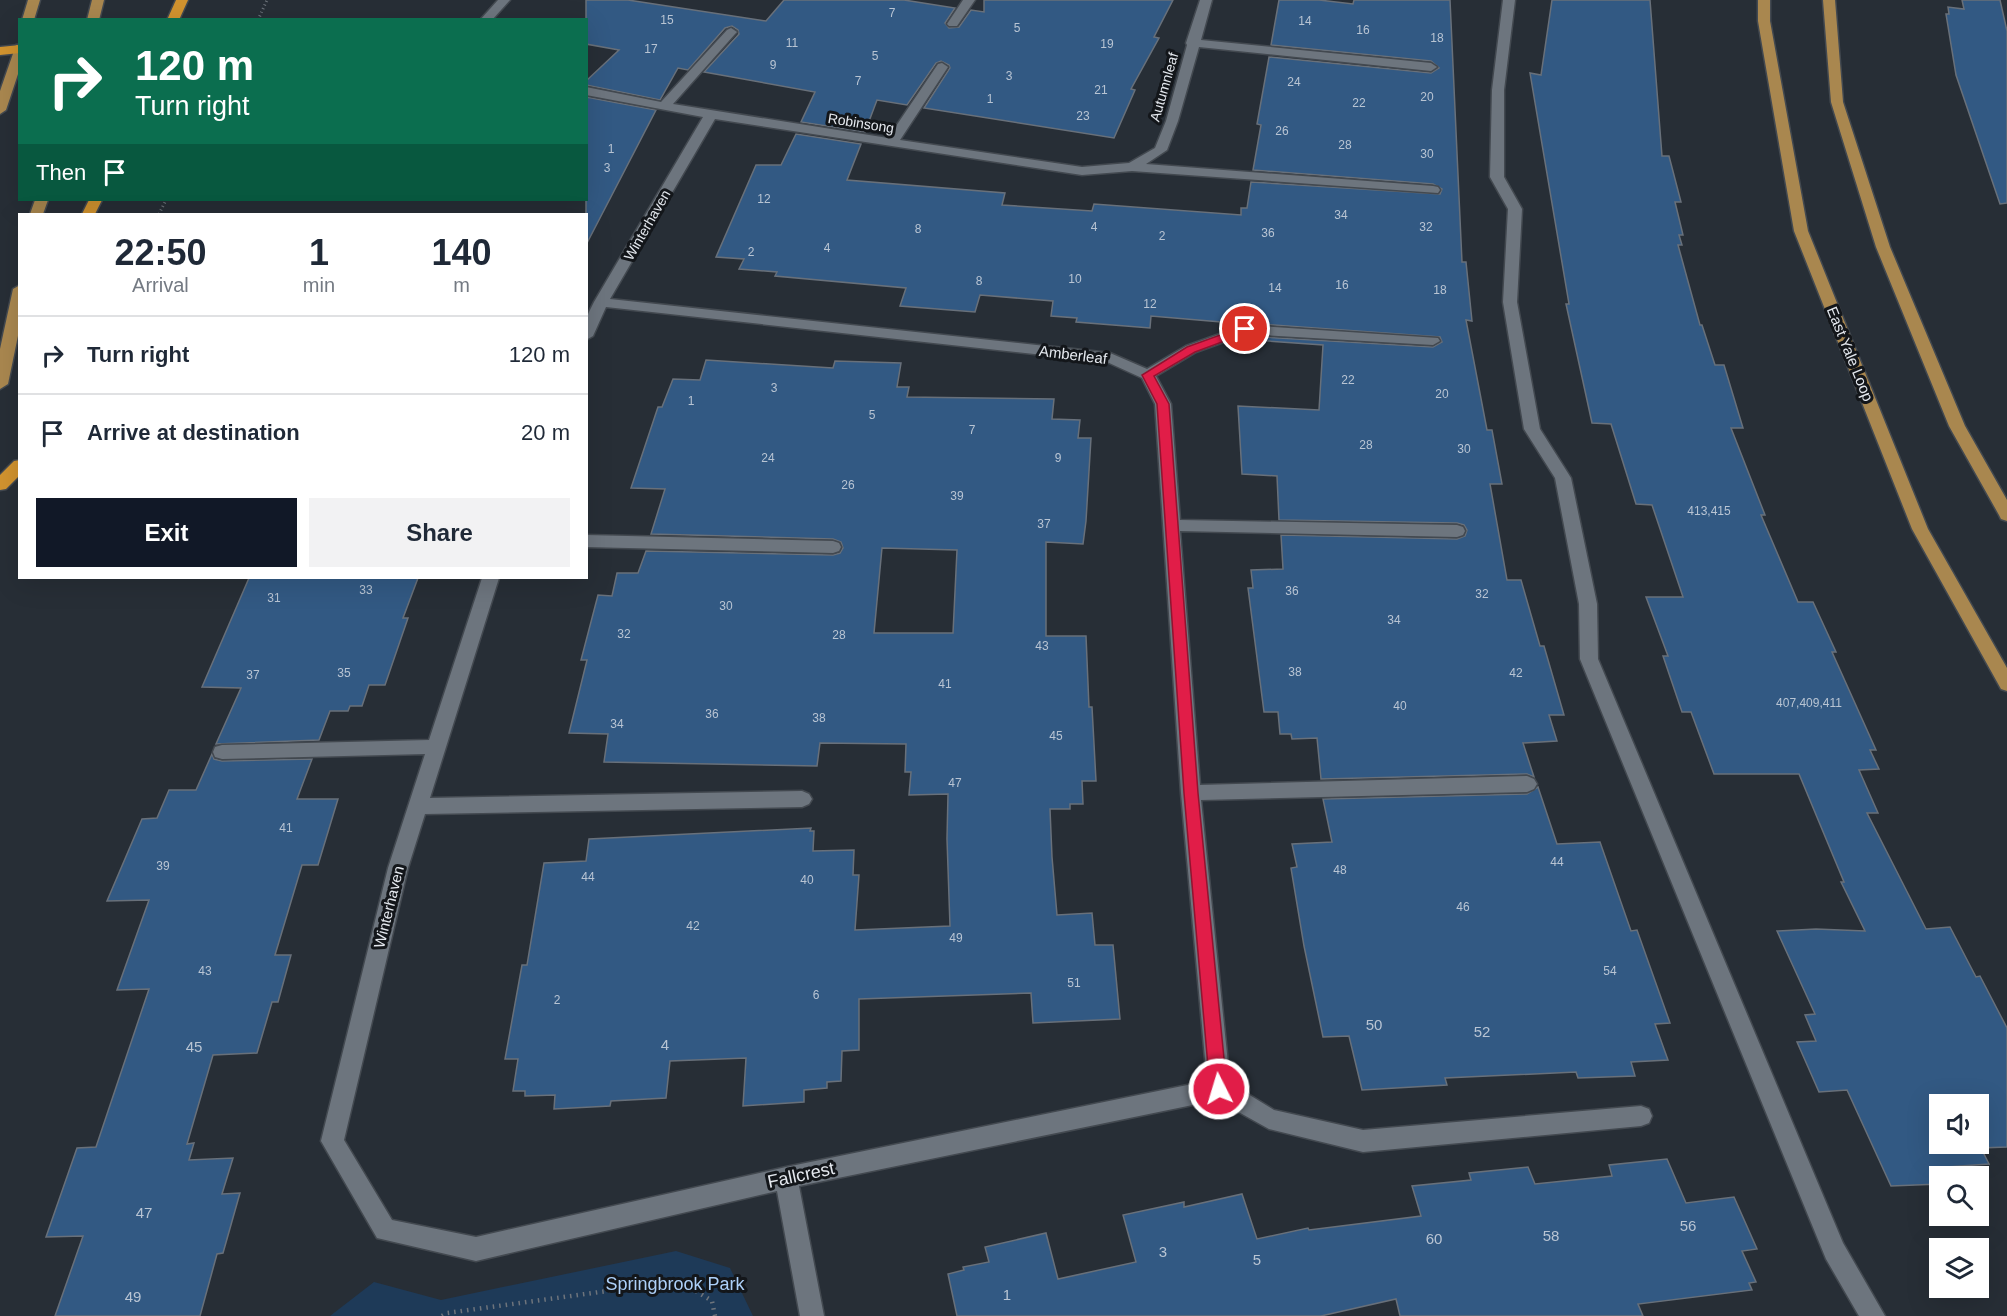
<!DOCTYPE html>
<html lang="en">
<head>
<meta charset="utf-8">
<style>
	:root { --surface:#fff; --page:#f2f2f3; --text:#1f2937; --muted:#747a83; --line:#e0e1e3; --accent:#111827 }
	body { margin:0; font-family:Arial,sans-serif; background:var(--page); color:var(--text); height:100vh; display:flex; flex-direction:column; font-size:22px; white-space:nowrap }
	* { box-sizing:border-box; margin:0 }
	p { font-size:20px; color:var(--muted) }
	.icon { flex:none; width:33px; height:33px; fill:none; stroke:currentColor; stroke-width:2; stroke-linecap:round; stroke-linejoin:round }
	.map { position:relative; flex:1; overflow:hidden }
	.panel { position:absolute; left:18px; top:213px; width:570px; height:366px; display:flex; flex-direction:column; background:var(--surface); border-radius:0px; box-shadow:0 6px 24px #0002 }
	.panel>* { flex:none }
	.banner { position:absolute; left:18px; top:18px; width:570px; height:183px; border-radius:0px; box-shadow:0 6px 24px #0002; background:#0b6e4f; color:#fff; overflow:hidden }
	.tools { position:absolute; left:1929px; top:1094px; display:grid; gap:12px }
	.tools a { display:grid; place-items:center; width:60px; height:60px; border-radius:0px; background:var(--surface); box-shadow:0 6px 24px #0002; font-size:30px }
	.pin { position:absolute; display:grid; place-items:center; width:51px; height:51px; color:#fff; margin:-26px; border:3px solid #fff; border-radius:50%; box-shadow:0 2px 6px #0007 }
	.me { position:absolute; width:66px; margin:-33px; rotate:355deg; stroke-linejoin:round; filter:drop-shadow(0 0 4px #0008) }
	.turn { display:flex; align-items:center; gap:21px; height:126px; padding:0 18px; font-size:27px }
	.turn .icon { width:78px; height:78px; stroke-width:2.5 }
	.turn b { display:block; font-size:42px; line-height:51px }
	.then { display:flex; align-items:center; height:57px; padding:0 18px; background:#0003; gap:12px; font-size:22px }
	.eta { display:flex; justify-content:space-evenly; align-items:center; height:102px; text-align:center }
	.eta b { font-size:36px; font-weight:800; line-height:42px }
	.action { display:flex; gap:12px; margin-top:auto; padding:12px 18px }
	.action a { flex:1; height:69px; border-radius:0px; background:var(--accent); color:#fff; font-size:24px; font-weight:800; line-height:69px; text-align:center }
	.action a+a { background:var(--page); color:var(--text) }
	ul { padding:0; list-style:none }
	li { display:flex; align-items:center; gap:18px; height:78px; padding:0 18px; border-top:2px solid var(--line) }
	li div { flex:1 }
	li b { display:block; font-size:22px }
	li em { font-style:normal }
	.map>svg:first-child { display:block }
	.green { fill:#1e3a58 }
	.building { fill:#325983; stroke:#68707a; stroke-width:1.5; fill-rule:evenodd }
	.lines { fill:none; stroke-linecap:round; stroke-linejoin:round }
	.minor-casing { stroke:#434950; stroke-width:3 }
	.major-casing { stroke:#434950; stroke-width:3 }
	.highway-casing { stroke:#434950; stroke-width:3 }
	.path-far1 { stroke:#6e747c; stroke-width:3; stroke-dasharray:1 3; stroke-linecap:butt }
	.path { stroke:#6e747c; stroke-width:4.5; stroke-dasharray:1.5 5; stroke-linecap:butt }
	.minor { fill:#6d757e; fill-rule:evenodd }
	.major { fill:#a9874f; fill-rule:evenodd }
	.highway { fill:#d1932f; fill-rule:evenodd }
	.route { fill:#e11d48; stroke:#92132f; stroke-width:1.5 }
	.labels { text-anchor:middle; stroke-width:6; stroke-linejoin:round; paint-order:stroke }
	.number-label { font-size:12px; fill:#b8c4d3 }
	.far-street-label { font-size:14px; fill:#e4e8ee; stroke:#13161a }
	.street-label { font-size:15px; fill:#e4e8ee; stroke:#13161a }
	.near-number-label { font-size:15px; fill:#b8c4d3 }
	.near-street-label { font-size:18px; fill:#e4e8ee; stroke:#13161a }
	.near-park-label { font-size:18px; fill:#add0f8; stroke:#13161a }
</style>
</head>
<body>
<div class="map">
<svg width="2007" height="1316" viewBox="0 0 2007 1316">
	<rect width="100%" height="100%" fill="#272e36"/>
	<polygon class="green" points="676,1251 730,1268 753,1316 330,1316 374,1282 441,1300"/>
	<g class="building">
		<polygon points="586,0 628,0 766,21 784,0 904,0 955,8 945,23 949,28 959,27 971,10 984,12 984,0 1173,0 1154,37 1159,38 1131,89 1135,90 1114,138 924,108 950,68 949,65 941,61 936,63 907,105 877,100 865,132 801,122 815,92 704,72 739,34 738,30 732,26 725,28 688,70 678,68 660,100 586,85 586,81 619,50 586,44"/>
		<polygon points="1279,0 1319,0 1353,4 1354,0 1450,0 1462,262 1466,262 1472,321 1466,320 1487,430 1492,430 1502,484 1490,484 1507,580 1521,580 1540,646 1544,646 1564,715 1549,715 1557,741 1523,743 1534,777 1527,774 1321,779 1317,738 1292,739 1291,734 1280,734 1278,712 1264,712 1248,588 1253,588 1251,570 1283,569 1281,535 1457,539 1465,536 1467,530 1464,525 1457,523 1279,520 1277,476 1242,474 1238,406 1319,410 1323,345 1240,339 1246,336 1433,347 1442,342 1440,337 1245,323 1233,327 1233,323 1151,316 1150,328 1076,322 1077,318 1051,316 1053,301 980,295 975,312 900,306 906,288 775,276 777,272 739,269 744,259 716,257 756,165 781,165 796,134 861,144 847,180 1005,193 1002,205 1092,211 1094,204 1241,215 1241,208 1247,208 1251,182 1440,194 1442,189 1433,184 1253,170 1261,125 1257,124 1269,57 1431,73 1439,68 1431,61 1271,45"/>
		<path d="M1552,0H1650L1662,156H1669L1681,202H1675L1683,235H1679L1682,245H1678L1700,325H1702L1715,365H1724L1743,428H1731L1765,515H1761L1798,602H1813L1836,652H1832L1876,750H1870L1879,769L1859,770L1878,813H1867L1926,929L1950,927L1976,977L1980,976L2007,1028V1147L1981,1148L1989,1164L1947,1167L1952,1176H1940V1184L1891,1186L1847,1090L1819,1092L1797,1042L1816,1041L1805,1015L1815,1014L1777,931L1816,929L1865,931L1841,882H1844L1799,774H1714L1691,712H1682L1663,656H1668L1646,597H1683L1652,505L1636,504L1611,424L1592,423L1566,304H1569L1530,73L1541,75ZM1940,1104H1978V1143H1940Z"/>
		<polygon points="1962,0 2000,0 2007,31 2007,203 2000,204 1956,75 1946,14 1949,14 1948,7 1964,9"/>
		<polygon points="586,97 656,110 586,245"/>
		<path d="M706,360L833,368L835,361L901,363L897,387H909L907,397L1054,399L1052,419L1080,420L1078,438H1091L1086,521L1083,544L1046,542V636H1086L1089,707H1092L1096,781H1082L1083,804H1070V809H1050L1052,857L1057,915L1092,913L1095,945H1113L1120,1019L1033,1023L1031,993L859,999V1050L842,1051L841,1081L827,1082V1088L804,1090V1102L743,1106L746,1058L670,1061L666,1098L611,1101L610,1106L554,1109L555,1095L525,1096V1091H513L518,1059H505L522,965H527L544,863L586,861L589,839L811,828L810,831H814L813,851L854,850L853,875H859L855,930L950,926L947,839L948,794L909,795L911,772H905L906,744L820,743L817,766L604,762L608,734L569,733L587,660H581L598,595L612,596L617,573H638L646,551L833,555L840,553L843,548L841,542L833,539L651,534L665,489L631,488L658,407H662L673,379L700,380ZM882,548L957,550L953,633H874Z"/>
		<polygon points="249,578 418,578 403,618 408,618 385,685 369,685 362,706 350,706 348,711 330,711 319,740 216,744 241,688 202,687"/>
		<polygon points="212,754 214,759 222,761 312,759 297,799 338,799 318,865 302,865 275,955 291,955 278,1002 272,1002 257,1053 213,1055 187,1144 194,1143 189,1160 233,1158 222,1194 240,1193 223,1253 217,1254 200,1316 55,1316 83,1236 46,1237 77,1148 96,1147 149,989 117,990 149,900 107,901 142,819 157,818 169,790 196,790"/>
		<polygon points="1538,787 1557,844 1600,842 1631,931 1637,930 1670,1023 1655,1024 1668,1060 1631,1062 1635,1076 1578,1078 1576,1072 1445,1078 1447,1085 1362,1090 1349,1036 1323,1037 1304,946 1291,868 1297,867 1292,844 1332,842 1323,799 1527,794"/>
		<polygon points="1667,1159 1686,1203 1734,1197 1757,1249 1742,1251 1756,1282 1749,1283 1752,1290 1638,1304 1643,1316 1400,1316 1396,1299 1321,1316 957,1316 948,1274 964,1270 963,1267 989,1262 985,1247 1046,1233 1058,1279 1136,1262 1123,1215 1184,1202 1184,1207 1242,1194 1257,1239 1308,1228 1309,1230 1421,1216 1412,1186 1471,1180 1469,1173 1528,1167 1535,1184 1612,1176 1609,1165"/>
	</g>
	<g class="lines">
		<g class="minor-casing">
			<g id="minor">
				<polygon points="498,0 510,0 492,20 480,20"/>
				<polygon points="963,0 975,0 957,26 949,26 947,24"/>
				<polygon points="1200,0 1212,0 1201,40 1431,63 1437,67 1431,71 1199,47 1178,121 1167,150 1146,164 1433,186 1438,187 1440,190 1438,193 1132,171 1082,175 715,119 610,299 1110,353 1147,369 1186,346 1245,325 1438,338 1440,341 1433,345 1246,334 1196,352 1156,376 1171,404 1180,520 1457,525 1463,527 1465,531 1463,535 1457,537 1180,531 1200,785 1527,776 1534,779 1537,784 1534,789 1527,792 1201,800 1230,1083 1274,1110 1363,1130 1641,1106 1649,1109 1652,1116 1649,1123 1641,1126 1363,1152 1269,1129 1217,1100 799,1186 824,1316 800,1316 777,1191 476,1261 377,1238 321,1141 388,868 425,754 222,759 215,757 213,752 215,747 222,745 429,740 482,578 499,578 430,798 802,791 809,794 812,799 809,804 802,807 425,814 408,868 344,1140 392,1220 476,1237 786,1167 1207,1081 1181,793 1155,404 1142,378 1107,362 606,307 593,336 586,340 586,318 594,302 703,117 586,95 586,87 661,102 727,30 731,28 737,32 735,34 673,104 888,138 938,64 942,63 948,67 900,140 1082,167 1129,163 1155,148 1166,121 1187,45 1186,43"/>
				<polygon points="1503,0 1515,0 1504,90 1504,177 1522,209 1517,302 1540,429 1571,478 1597,604 1598,659 1843,1243 1885,1316 1859,1316 1826,1259 1580,659 1579,604 1555,478 1524,429 1503,302 1508,209 1490,177 1492,90"/>
				<polygon points="586,535 833,541 839,543 841,547 839,551 833,553 586,547"/>
			</g>
		</g>
		<g class="major-casing">
			<g id="major">
				<polygon points="28,0 40,0 34,20 22,20"/>
				<polygon points="92,0 104,0 99,20 87,20"/>
				<polygon points="1758,0 1770,0 1770,21 1808,231 1928,529 2007,668 2007,691 2001,689 1912,529 1794,231 1758,21"/>
				<polygon points="1823,0 1835,0 1843,102 1890,247 1965,426 2007,500 2007,521 2001,519 1999,515 1949,426 1876,247 1831,102"/>
				<polygon points="16,45 20,45 20,68 6,110 0,114 0,91"/>
				<polygon points="35,200 48,200 43,214 30,214"/>
				<polygon points="20,285 20,326 8,384 0,389 0,349 13,289"/>
			</g>
		</g>
		<g class="highway-casing">
			<g id="highway">
				<polygon points="176,0 188,0 179,20 167,20"/>
				<polygon points="20,45 20,53 0,55 0,47"/>
				<polygon points="89,200 102,200 95,214 82,214"/>
				<polygon points="20,460 20,475 6,489 0,490 0,475 14,461"/>
			</g>
		</g>
		<g class="path-far1">
			<polyline points="258,20 267,0"/>
			<polyline points="159,214 166,200"/>
		</g>
		<polyline class="path" points="442,1316 447,1313 680,1281 712,1301 715,1316"/>
		<use href="#minor" class="minor"/>
		<use href="#major" class="major"/>
		<use href="#highway" class="highway"/>
	</g>
	<polygon class="route" points="1245,326 1250,329 1249,332 1195,352 1154,376 1169,404 1198,793 1227,1089 1225,1094 1219,1096 1213,1094 1210,1089 1184,793 1157,404 1142,375 1187,347"/>
	<g class="labels">
		<g class="number-label">
			<text x="892" y="17">7</text>
			<text x="667" y="24">15</text>
			<text x="1305" y="25">14</text>
			<text x="1017" y="32">5</text>
			<text x="1363" y="34">16</text>
			<text x="1437" y="42">18</text>
			<text x="792" y="47">11</text>
			<text x="1107" y="48">19</text>
			<text x="651" y="53">17</text>
			<text x="875" y="60">5</text>
			<text x="773" y="69">9</text>
			<text x="1009" y="80">3</text>
			<text x="858" y="85">7</text>
			<text x="1294" y="86">24</text>
			<text x="1101" y="94">21</text>
			<text x="1427" y="101">20</text>
			<text x="990" y="103">1</text>
			<text x="1359" y="107">22</text>
			<text x="1083" y="120">23</text>
			<text x="1282" y="135">26</text>
			<text x="1345" y="149">28</text>
			<text x="611" y="153">1</text>
			<text x="1427" y="158">30</text>
			<text x="607" y="172">3</text>
			<text x="764" y="203">12</text>
			<text x="1341" y="219">34</text>
			<text x="1094" y="231">4</text>
			<text x="1426" y="231">32</text>
			<text x="918" y="233">8</text>
			<text x="1268" y="237">36</text>
			<text x="1162" y="240">2</text>
			<text x="827" y="252">4</text>
			<text x="751" y="256">2</text>
			<text x="1075" y="283">10</text>
			<text x="979" y="285">8</text>
			<text x="1342" y="289">16</text>
			<text x="1275" y="292">14</text>
			<text x="1440" y="294">18</text>
			<text x="1150" y="308">12</text>
			<text x="1348" y="384">22</text>
			<text x="774" y="392">3</text>
			<text x="1442" y="398">20</text>
			<text x="691" y="405">1</text>
			<text x="872" y="419">5</text>
			<text x="972" y="434">7</text>
			<text x="1366" y="449">28</text>
			<text x="1464" y="453">30</text>
			<text x="768" y="462">24</text>
			<text x="1058" y="462">9</text>
			<text x="848" y="489">26</text>
			<text x="957" y="500">39</text>
			<text x="1709" y="515">413,415</text>
			<text x="1044" y="528">37</text>
			<text x="366" y="594">33</text>
			<text x="1292" y="595">36</text>
			<text x="1482" y="598">32</text>
			<text x="274" y="602">31</text>
			<text x="726" y="610">30</text>
			<text x="1394" y="624">34</text>
			<text x="624" y="638">32</text>
			<text x="839" y="639">28</text>
			<text x="1042" y="650">43</text>
			<text x="1295" y="676">38</text>
			<text x="344" y="677">35</text>
			<text x="1516" y="677">42</text>
			<text x="253" y="679">37</text>
			<text x="945" y="688">41</text>
			<text x="1809" y="707">407,409,411</text>
			<text x="1400" y="710">40</text>
			<text x="712" y="718">36</text>
			<text x="819" y="722">38</text>
			<text x="617" y="728">34</text>
			<text x="1056" y="740">45</text>
			<text x="955" y="787">47</text>
			<text x="286" y="832">41</text>
			<text x="1557" y="866">44</text>
			<text x="163" y="870">39</text>
			<text x="1340" y="874">48</text>
			<text x="588" y="881">44</text>
			<text x="807" y="884">40</text>
			<text x="1463" y="911">46</text>
			<text x="693" y="930">42</text>
			<text x="956" y="942">49</text>
			<text x="205" y="975">43</text>
			<text x="1610" y="975">54</text>
			<text x="1074" y="987">51</text>
			<text x="816" y="999">6</text>
			<text x="557" y="1004">2</text>
		</g>
		<g class="far-street-label">
			<text transform="translate(1164 87) rotate(-74)" y="5">Autumnleaf</text>
			<text transform="translate(861 123) rotate(9)" y="5">Robinsong</text>
			<text transform="translate(647 225) rotate(-60)" y="5">Winterhaven</text>
		</g>
		<g class="street-label">
			<text transform="translate(1850 354) rotate(68)" y="5">East Yale Loop</text>
			<text transform="translate(1073 355) rotate(7)" y="5">Amberleaf</text>
			<text transform="translate(389 907) rotate(-76)" y="5">Winterhaven</text>
		</g>
		<g class="near-number-label">
			<text x="1374" y="1030">50</text>
			<text x="1482" y="1037">52</text>
			<text x="665" y="1050">4</text>
			<text x="194" y="1052">45</text>
			<text x="144" y="1218">47</text>
			<text x="1688" y="1231">56</text>
			<text x="1551" y="1241">58</text>
			<text x="1434" y="1244">60</text>
			<text x="1163" y="1257">3</text>
			<text x="1257" y="1265">5</text>
			<text x="1007" y="1300">1</text>
			<text x="133" y="1302">49</text>
		</g>
		<g class="near-street-label">
			<text transform="translate(801 1175) rotate(-12)" y="6">Fallcrest</text>
		</g>
		<g class="near-park-label">
			<text x="675" y="1290">Springbrook Park</text>
		</g>
	</g>
</svg>
<div class="tools">
<a><svg class="icon" aria-label="sound" viewBox="0 0 24 24"><path d="M4 9h4l5-4v14l-5-4H4zM17 9q2 3 0 6"/></svg></a>
<a><svg class="icon" aria-label="search" viewBox="0 0 24 24"><circle cx="10" cy="10" r="6"/><path d="M15 15l6 6"/></svg></a>
<a><svg class="icon" aria-label="layers" viewBox="0 0 24 24"><path d="M12 4l9 5-9 5-9-5zM3 14l9 5 9-5"/></svg></a>
</div>
<div class="pin" style="left:1245px;top:329px;background:#d93025"><svg class="icon" aria-label="arrive" viewBox="0 0 24 24"><path d="M6 21V4h12l-3 4 3 4H6"/></svg></div>
<svg class="me" style="left:1219px;top:1089px" viewBox="-20 -20 40 40"><circle r="17" fill="#e11d48" stroke="#fff" stroke-width="3"/><path d="M0-11L8 9 0 5-8 9z" fill="#fff"/></svg>
<div class="banner">
<div class="turn"><svg class="icon" aria-label="right" viewBox="0 0 24 24"><path d="M7 20v-9h11M14 6l5 5-5 5"/></svg><div><b>120 m</b>Turn right</div></div>
<div class="then">Then<svg class="icon" aria-label="arrive" viewBox="0 0 24 24"><path d="M6 21V4h12l-3 4 3 4H6"/></svg></div>
</div>
<section class="panel">
<div class="eta">
<div><b>22:50</b><p>Arrival</p></div>
<div><b>1</b><p>min</p></div>
<div><b>140</b><p>m</p></div>
</div>
<ul>
<li><svg class="icon" aria-label="right" viewBox="0 0 24 24"><path d="M7 20v-9h11M14 6l5 5-5 5"/></svg><div><b>Turn right</b></div><em>120 m</em></li>
<li><svg class="icon" aria-label="arrive" viewBox="0 0 24 24"><path d="M6 21V4h12l-3 4 3 4H6"/></svg><div><b>Arrive at destination</b></div><em>20 m</em></li>
</ul>
<div class="action"><a>Exit</a><a>Share</a></div>
</section>
</div>
</body>
</html>
